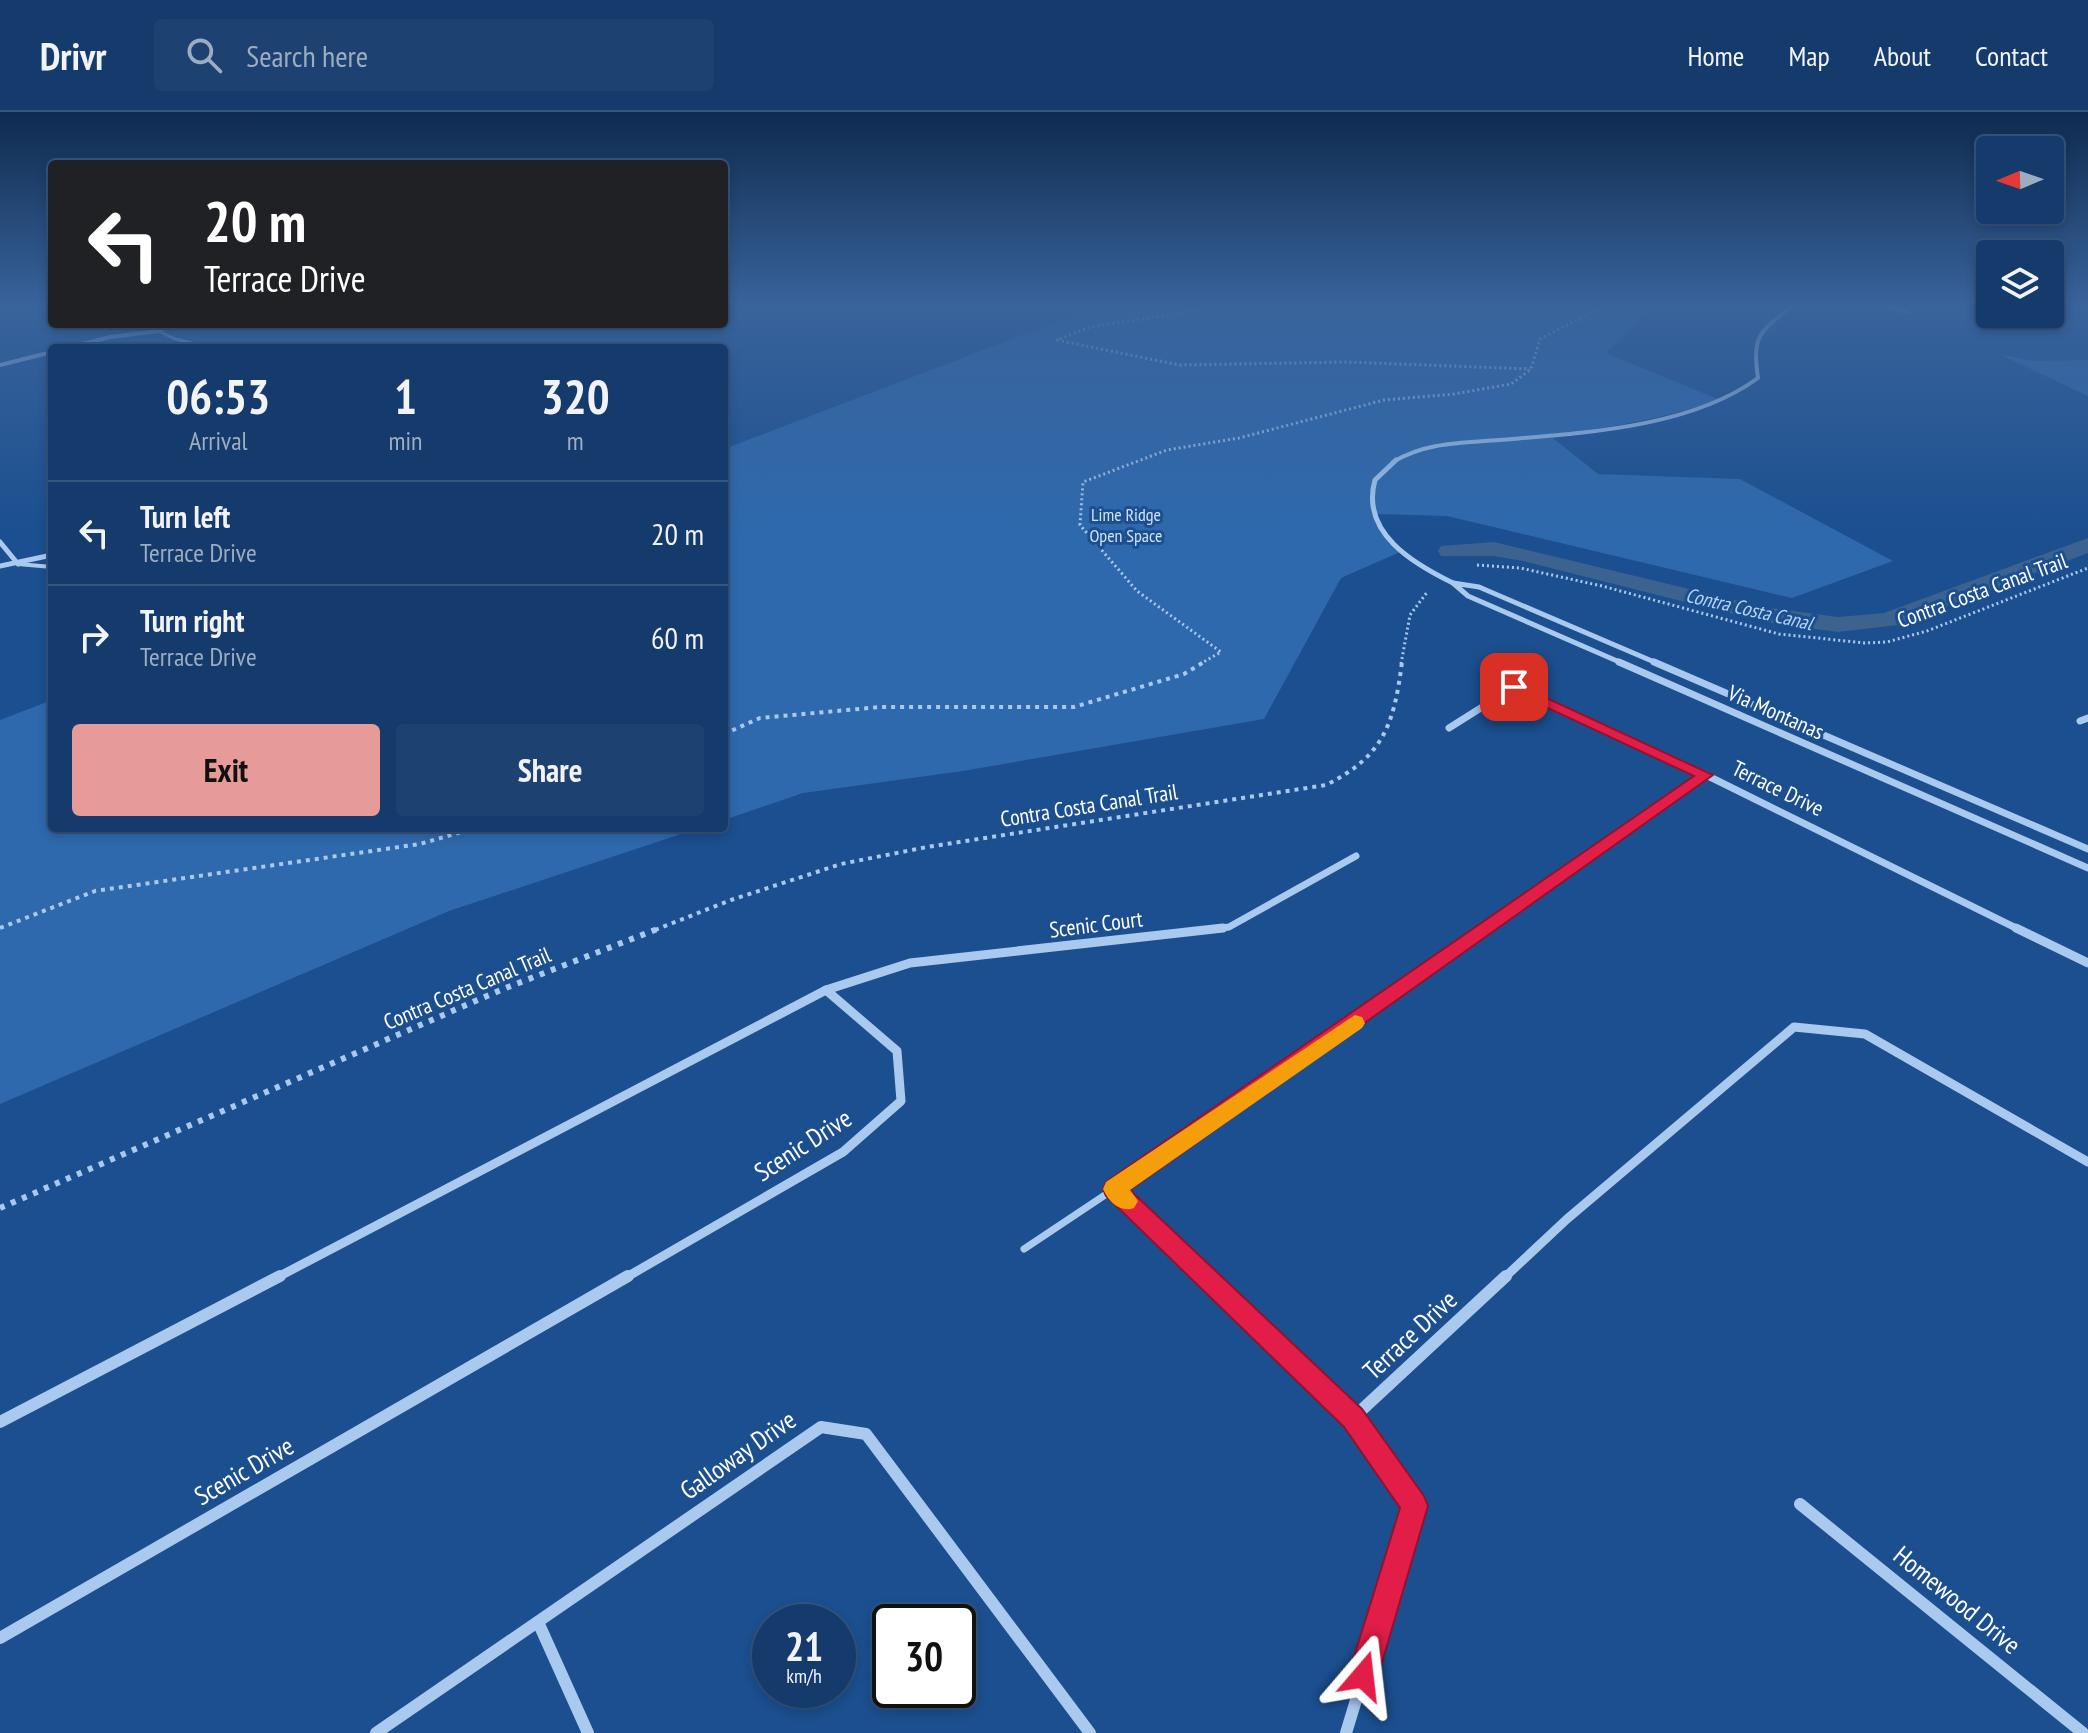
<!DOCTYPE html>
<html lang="en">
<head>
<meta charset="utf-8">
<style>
	:root { --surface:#143b6b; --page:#1d4271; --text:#f1f3f6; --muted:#9dadc1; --line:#33557e; --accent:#e69b98 }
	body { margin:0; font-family:"PT Sans Narrow",sans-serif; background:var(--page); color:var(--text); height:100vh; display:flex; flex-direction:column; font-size:30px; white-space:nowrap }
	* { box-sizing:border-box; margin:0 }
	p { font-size:26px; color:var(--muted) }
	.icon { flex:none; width:44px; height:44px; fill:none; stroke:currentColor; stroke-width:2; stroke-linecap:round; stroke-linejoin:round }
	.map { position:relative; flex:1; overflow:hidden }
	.side { position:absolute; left:48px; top:232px; width:680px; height:488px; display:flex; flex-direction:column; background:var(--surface); border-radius:8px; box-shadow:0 4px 12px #0003,0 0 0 2px var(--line) }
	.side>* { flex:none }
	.top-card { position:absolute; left:48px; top:48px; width:680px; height:168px; border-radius:8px; box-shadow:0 4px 12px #0003,0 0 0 2px var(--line); background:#202124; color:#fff; overflow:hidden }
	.needle { width:52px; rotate:268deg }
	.fabs { position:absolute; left:1976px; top:24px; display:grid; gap:16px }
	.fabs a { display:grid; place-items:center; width:88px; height:88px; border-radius:8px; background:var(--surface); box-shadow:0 4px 12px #0003,0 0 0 2px var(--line); font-size:40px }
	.speed { position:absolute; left:752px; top:1492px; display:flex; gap:16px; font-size:40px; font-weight:700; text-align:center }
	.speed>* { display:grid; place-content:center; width:104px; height:104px; border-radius:50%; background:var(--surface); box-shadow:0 4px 12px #0003,0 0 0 2px var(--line); line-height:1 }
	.speed small { font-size:20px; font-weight:400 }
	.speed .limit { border:4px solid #111; border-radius:12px; background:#fff; color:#111 }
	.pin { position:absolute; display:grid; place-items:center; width:68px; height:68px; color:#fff; margin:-34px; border-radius:16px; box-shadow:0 4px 12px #0006 }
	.me { position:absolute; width:88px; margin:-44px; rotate:17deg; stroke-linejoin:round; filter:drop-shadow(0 0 6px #0008) }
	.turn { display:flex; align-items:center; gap:28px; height:168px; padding:0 24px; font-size:36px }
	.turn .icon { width:104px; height:104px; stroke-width:2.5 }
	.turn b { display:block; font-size:56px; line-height:68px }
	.eta { display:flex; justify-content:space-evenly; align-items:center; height:136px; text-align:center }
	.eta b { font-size:48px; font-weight:600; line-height:56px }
	.primary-button { display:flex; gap:16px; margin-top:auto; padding:16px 24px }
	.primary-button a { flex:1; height:92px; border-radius:8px; background:var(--accent); color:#111; font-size:32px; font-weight:600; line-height:92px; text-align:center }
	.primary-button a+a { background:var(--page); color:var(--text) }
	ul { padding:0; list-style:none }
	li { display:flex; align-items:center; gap:24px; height:104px; padding:0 24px; border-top:2px solid var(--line) }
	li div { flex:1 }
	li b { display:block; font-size:30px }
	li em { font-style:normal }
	header { display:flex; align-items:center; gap:48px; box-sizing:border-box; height:112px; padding:0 40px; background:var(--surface); border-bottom:2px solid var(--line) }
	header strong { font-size:38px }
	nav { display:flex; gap:44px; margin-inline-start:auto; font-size:28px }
	.search { width:560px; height:72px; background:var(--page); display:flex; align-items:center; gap:20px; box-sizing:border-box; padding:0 28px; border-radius:8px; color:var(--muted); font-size:30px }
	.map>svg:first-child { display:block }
	.green { fill:#2e69ad }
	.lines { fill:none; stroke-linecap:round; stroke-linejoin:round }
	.canal { fill:#3c6290; fill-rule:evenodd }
	.path-far2 { stroke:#a9c9ee; stroke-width:3; stroke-dasharray:2 3; stroke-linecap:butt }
	.path-far1 { stroke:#a9c9ee; stroke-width:4; stroke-dasharray:4 5; stroke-linecap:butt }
	.path { stroke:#a9c9ee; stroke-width:6; stroke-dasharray:5 7; stroke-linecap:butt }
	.lane-far2 { stroke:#a9c9ee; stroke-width:3 }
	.lane-far1 { stroke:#a9c9ee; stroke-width:4 }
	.lane { stroke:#a9c9ee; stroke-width:7 }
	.street-far4 { stroke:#a9c9ee; stroke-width:4 }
	.street-far3 { stroke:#a9c9ee; stroke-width:5 }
	.street-far2 { stroke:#a9c9ee; stroke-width:7 }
	.street-far1 { stroke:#a9c9ee; stroke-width:9 }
	.street { stroke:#a9c9ee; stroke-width:12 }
	.route { fill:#e11d48; stroke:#92132f; stroke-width:2 }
	.slow { fill:#f59e0b }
	.labels { text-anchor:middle; stroke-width:6; stroke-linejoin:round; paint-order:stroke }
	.far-park-label { font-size:18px; fill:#cfe3fa; stroke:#1b4f8f }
	.far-water-label { font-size:20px; font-style:italic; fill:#b5d3f5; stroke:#1b4f8f }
	.street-label { font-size:22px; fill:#fff; stroke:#1b4f8f }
	.near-street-label { font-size:26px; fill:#fff; stroke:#1b4f8f }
</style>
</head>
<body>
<header>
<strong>Drivr</strong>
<div class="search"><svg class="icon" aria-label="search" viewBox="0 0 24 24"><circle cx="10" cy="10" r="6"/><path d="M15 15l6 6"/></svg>Search here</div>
<nav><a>Home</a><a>Map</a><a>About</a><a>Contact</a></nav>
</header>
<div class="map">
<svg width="2088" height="1621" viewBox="0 0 2088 1621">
	<rect width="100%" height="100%" fill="#1b4f8f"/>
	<g class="green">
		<path d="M1096,195H1651L1606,241L1720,288C1663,306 1608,317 1549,323L1598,362L1740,367L1893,449L1792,486L1447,404L1376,402L1387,425L1400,440L1341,466L1264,607L963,659L803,681L724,708V337Z"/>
		<polygon points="1999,242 2034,249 2088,248 2088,284"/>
		<polygon points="52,588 52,716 699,716 449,799 0,992 0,608"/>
	</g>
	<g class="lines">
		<polygon class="canal" points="2088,426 2088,441 1898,513 1838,520 1764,510 1523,449 1494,444 1441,444 1438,439 1441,434 1494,430 1764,495 1838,505 1884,501"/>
		<g class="path-far2">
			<polyline points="1218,195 1090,215 1057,228 1179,253 1346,250 1530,257"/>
			<polyline points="1477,453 1520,456 1602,474 1779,522 1865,531 1887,530 1927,519 2088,456"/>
			<polyline points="1200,552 1221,540 1137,479 1080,413 1083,370 1167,338 1239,326 1384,288 1454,282 1511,272 1531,257 1540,227 1601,195"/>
			<polyline points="1401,552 1410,503 1428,479"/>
		</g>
		<g class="path-far1">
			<polyline points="724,622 760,606 880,595 1074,595 1184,562 1204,550"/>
			<polyline points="0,816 95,779 420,732 475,716"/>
			<path d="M655,818L731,788L841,752L927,735L1326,673C1384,644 1394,612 1402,550"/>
		</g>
		<polyline class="path" points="0,1096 503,877 660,816"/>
		<polyline class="lane-far2" points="159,219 175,227 212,236"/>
		<polyline class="lane-far1" points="18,452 52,455"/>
		<polyline class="lane" points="1024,1137 1114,1077"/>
		<g class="street-far4">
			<polyline points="1885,195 1908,200"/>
			<polyline points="67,236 110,225 159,219 170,212"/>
			<polyline points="0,253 52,240"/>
			<path d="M1393,350C1426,330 1462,331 1499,328C1582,321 1690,316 1758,266C1752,224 1759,220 1791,195"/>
		</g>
		<g class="street-far3">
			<path d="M1396,348L1375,368C1360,421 1414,452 1453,471"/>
			<polyline points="0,430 18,452"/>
			<polyline points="0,454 52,443"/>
			<polyline points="1624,552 1468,484 1453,471 1479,475 1659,552"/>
		</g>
		<g class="street-far2">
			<polyline points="1619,550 2088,756"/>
			<polyline points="1654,550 2088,737"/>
			<polyline points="2080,609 2088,606"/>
			<polyline points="1449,616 1514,575 1706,663 2020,818"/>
			<polyline points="1205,818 1229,815 1356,744"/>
			<polyline points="1485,818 1706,663"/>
		</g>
		<g class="street-far1">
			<polyline points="2016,816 2088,851"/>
			<polyline points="276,1166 826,878 910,851 1223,816"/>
			<polyline points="625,1166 843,1040 901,989 897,939 826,878"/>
			<polyline points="1207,1166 1114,1077 1488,816"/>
			<polyline points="1504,1166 1567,1107 1794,915 1865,922 2088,1050"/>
		</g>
		<g class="street">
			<polyline points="1204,1164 1353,1306"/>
			<polyline points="0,1310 280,1164"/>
			<polyline points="1800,1392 2083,1621"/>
			<polyline points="538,1510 588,1621"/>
			<polyline points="0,1526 628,1164"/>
			<polyline points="376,1621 821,1315 866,1322 1090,1621"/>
			<polyline points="1346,1621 1415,1394 1353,1306 1506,1164"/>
		</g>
	</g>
	<linearGradient id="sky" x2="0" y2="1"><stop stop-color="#0f2b4f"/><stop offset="0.46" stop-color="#39639b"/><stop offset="1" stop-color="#39639b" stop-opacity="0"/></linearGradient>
	<rect width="2088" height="421" fill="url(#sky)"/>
	<polygon class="route" points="1514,571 1713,663 1130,1078 1362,1297 1424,1384 1428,1394 1378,1564 1374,1575 1363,1579 1352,1575 1348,1564 1400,1396 1344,1315 1106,1084 1103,1077 1106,1070 1694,664 1509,578 1509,572"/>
	<path class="slow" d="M1355,903L1362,905L1365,911L1362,916L1130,1078L1138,1089L1134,1096C1120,1101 1109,1090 1103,1077L1106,1070Z"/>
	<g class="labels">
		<g class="far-park-label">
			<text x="1126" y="409">Lime Ridge<tspan x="1126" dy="21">Open Space</tspan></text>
		</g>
		<g class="far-water-label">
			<text transform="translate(1749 497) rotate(13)" y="7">Contra Costa Canal</text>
		</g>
		<g class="street-label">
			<text transform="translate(1982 478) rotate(-20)" y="8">Contra Costa Canal Trail</text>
			<text transform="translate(1776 600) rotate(24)" y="8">Via Montanas</text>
			<text transform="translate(1778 676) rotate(26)" y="8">Terrace Drive</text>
			<text transform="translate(1089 693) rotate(-9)" y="8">Contra Costa Canal Trail</text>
			<text transform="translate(1096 812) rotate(-7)" y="8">Scenic Court</text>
			<text transform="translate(467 876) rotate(-23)" y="8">Contra Costa Canal Trail</text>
		</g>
		<g class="near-street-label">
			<text transform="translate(803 1033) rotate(-33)" y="9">Scenic Drive</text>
			<text transform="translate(1410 1223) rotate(-43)" y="9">Terrace Drive</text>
			<text transform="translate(738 1343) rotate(-35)" y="9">Galloway Drive</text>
			<text transform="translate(244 1359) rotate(-30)" y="9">Scenic Drive</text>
			<text transform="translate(1957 1488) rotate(39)" y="9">Homewood Drive</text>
		</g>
	</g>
</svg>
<div class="fabs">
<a><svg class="needle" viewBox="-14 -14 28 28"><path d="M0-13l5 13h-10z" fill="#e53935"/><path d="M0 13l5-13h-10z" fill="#9dadc1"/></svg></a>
<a><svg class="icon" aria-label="layers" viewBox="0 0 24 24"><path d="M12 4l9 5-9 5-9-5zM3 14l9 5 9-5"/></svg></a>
</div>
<div class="speed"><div>21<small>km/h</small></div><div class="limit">30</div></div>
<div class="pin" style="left:1514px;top:575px;background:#d93025"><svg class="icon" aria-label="arrive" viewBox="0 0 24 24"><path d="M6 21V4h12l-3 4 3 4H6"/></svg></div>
<svg class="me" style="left:1363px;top:1564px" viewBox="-20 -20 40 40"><path d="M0-17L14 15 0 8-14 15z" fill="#e11d48" stroke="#fff" stroke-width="4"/></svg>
<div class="top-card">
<div class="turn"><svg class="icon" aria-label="left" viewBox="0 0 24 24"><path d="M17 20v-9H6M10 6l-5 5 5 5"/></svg><div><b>20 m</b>Terrace Drive</div></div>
</div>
<section class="side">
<div class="eta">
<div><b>06:53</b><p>Arrival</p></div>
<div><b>1</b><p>min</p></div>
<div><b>320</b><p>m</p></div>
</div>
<ul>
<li><svg class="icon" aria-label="left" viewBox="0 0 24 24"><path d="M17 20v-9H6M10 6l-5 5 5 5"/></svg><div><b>Turn left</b><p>Terrace Drive</p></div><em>20 m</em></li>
<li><svg class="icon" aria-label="right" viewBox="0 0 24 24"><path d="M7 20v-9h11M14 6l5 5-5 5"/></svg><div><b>Turn right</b><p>Terrace Drive</p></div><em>60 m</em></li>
</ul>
<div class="primary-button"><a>Exit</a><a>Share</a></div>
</section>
</div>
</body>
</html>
